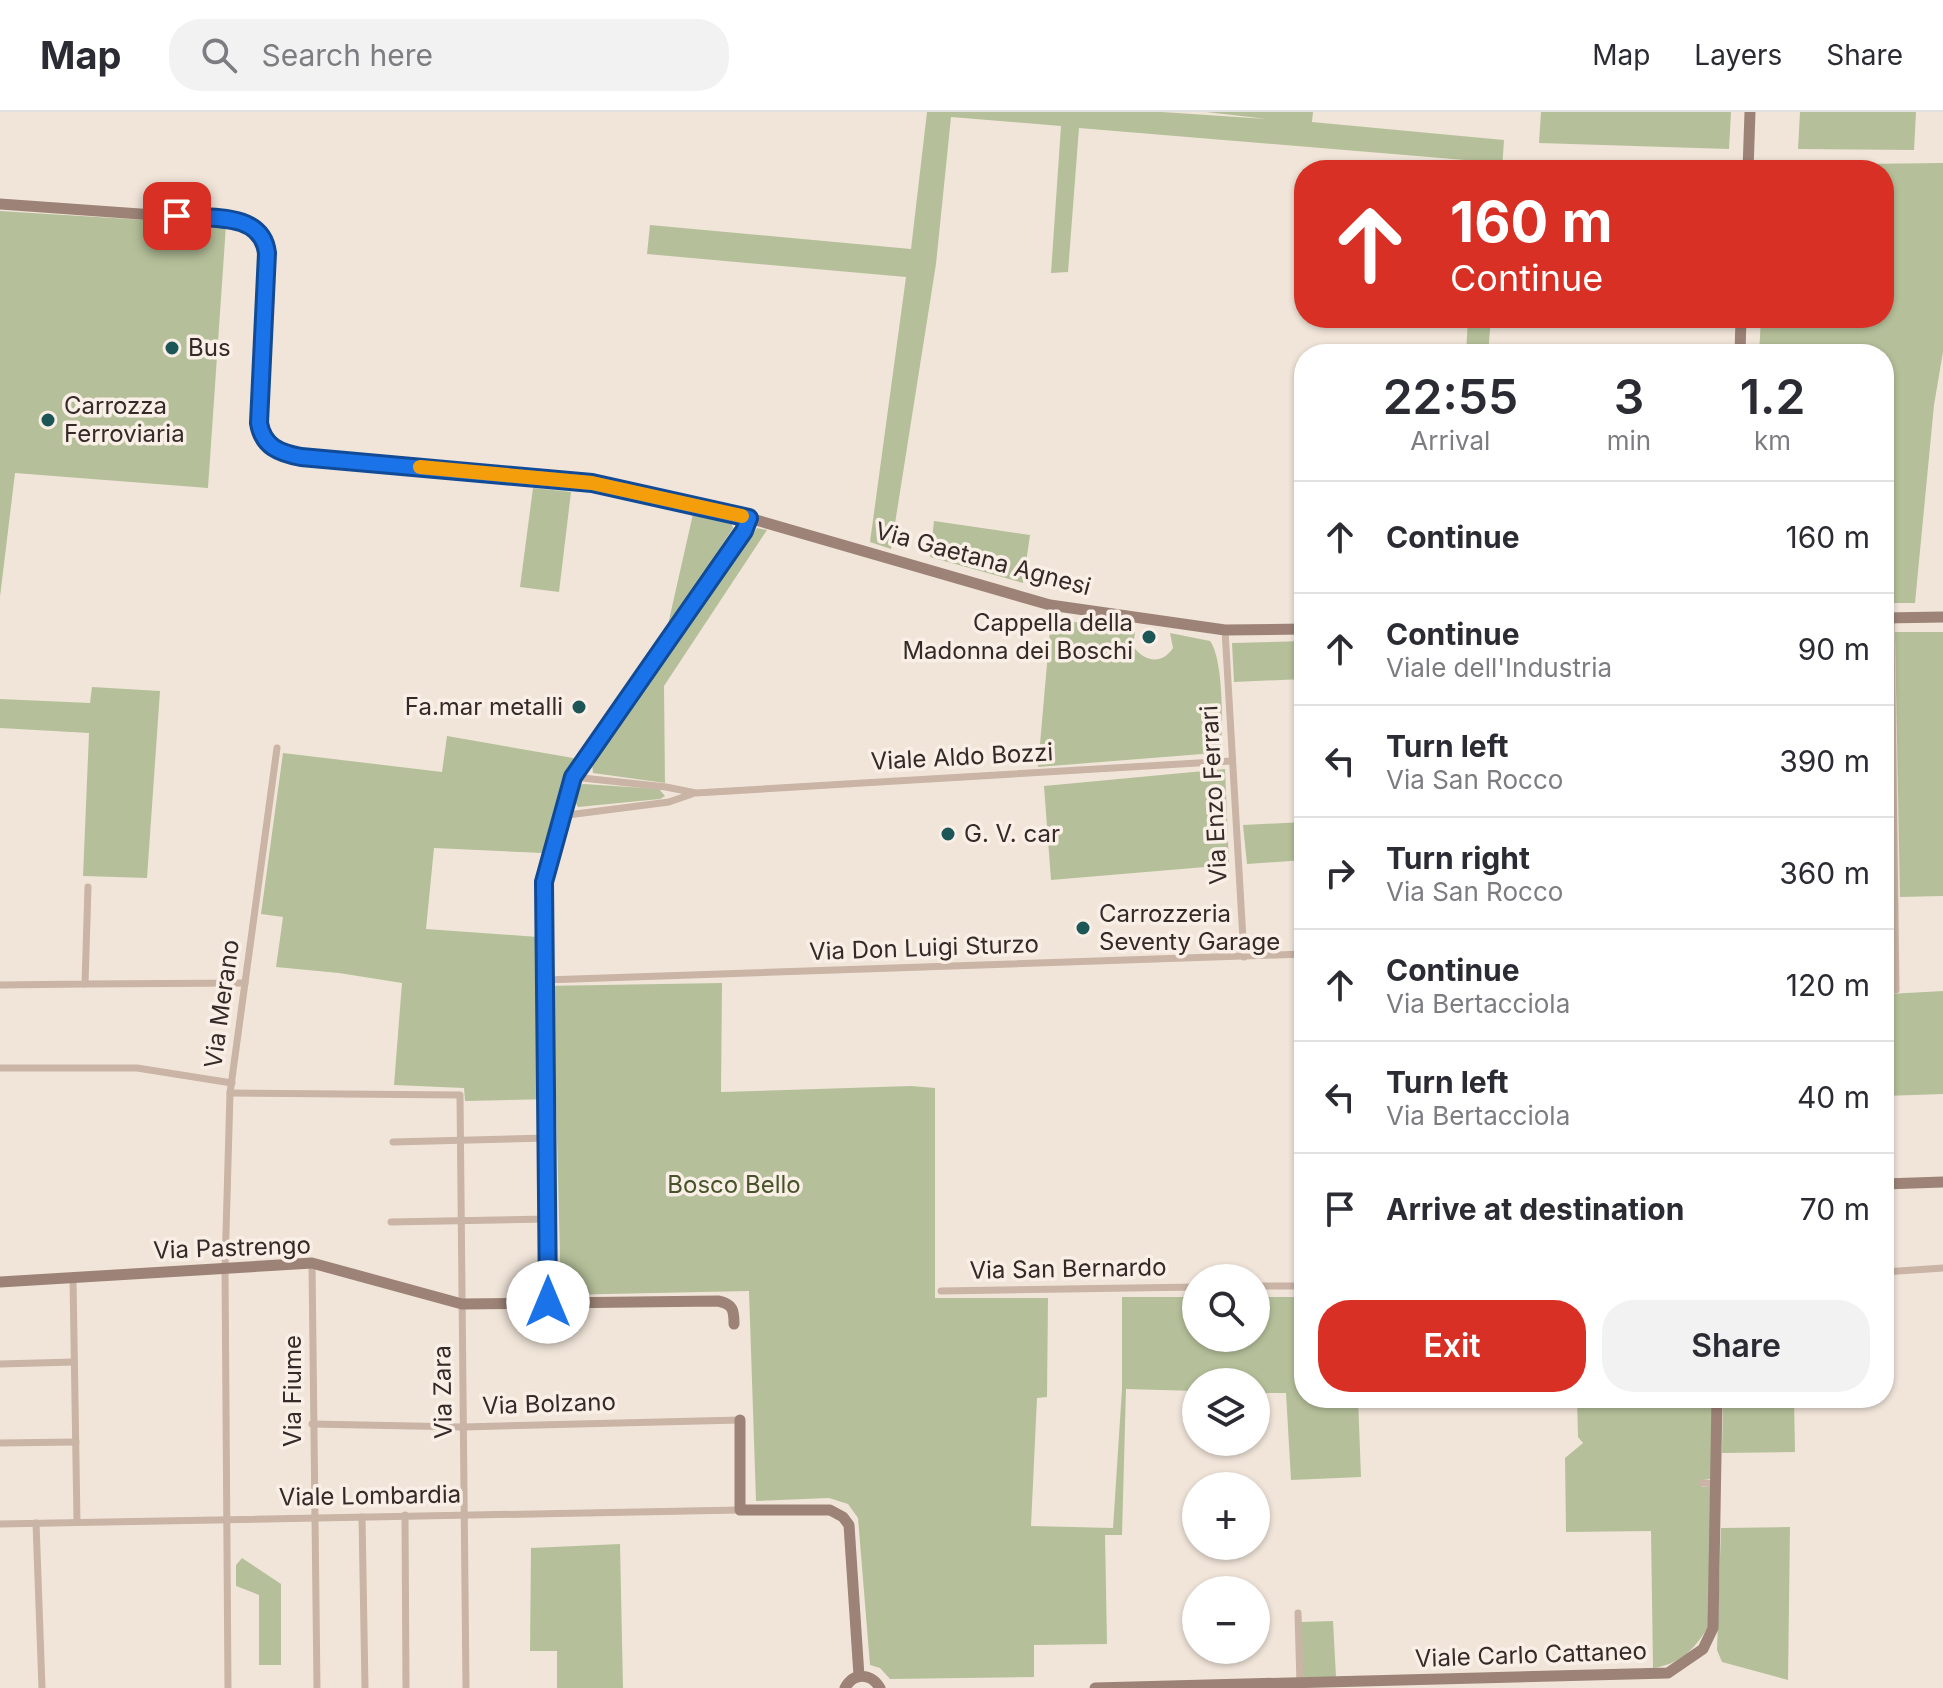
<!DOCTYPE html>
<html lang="en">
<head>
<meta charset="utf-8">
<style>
	:root { --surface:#fff; --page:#f2f2f3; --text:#2b2b33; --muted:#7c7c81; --line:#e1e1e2; --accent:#d93025 }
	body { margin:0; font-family:Inter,sans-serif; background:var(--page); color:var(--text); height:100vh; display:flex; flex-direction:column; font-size:30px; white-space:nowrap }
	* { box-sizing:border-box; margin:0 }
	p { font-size:26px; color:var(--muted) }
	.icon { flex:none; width:44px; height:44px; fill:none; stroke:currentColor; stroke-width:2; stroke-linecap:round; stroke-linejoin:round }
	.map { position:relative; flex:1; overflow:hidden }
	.sheet { position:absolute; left:1294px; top:232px; width:600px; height:1064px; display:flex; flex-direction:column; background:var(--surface); border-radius:32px; box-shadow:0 2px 6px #0004 }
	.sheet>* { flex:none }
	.banner { position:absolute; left:1294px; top:48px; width:600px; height:168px; border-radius:32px; box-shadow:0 2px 6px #0004; background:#d93025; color:#fff; overflow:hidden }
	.buttons { position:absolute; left:1182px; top:1152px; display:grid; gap:16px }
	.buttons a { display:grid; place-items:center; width:88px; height:88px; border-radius:50%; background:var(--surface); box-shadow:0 2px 6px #0004; font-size:40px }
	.pin { position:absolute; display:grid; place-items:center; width:68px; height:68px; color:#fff; margin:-34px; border-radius:16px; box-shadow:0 4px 12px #0006 }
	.me { position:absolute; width:88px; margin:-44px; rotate:0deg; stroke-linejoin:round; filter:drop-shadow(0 0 6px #0008) }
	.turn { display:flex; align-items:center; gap:28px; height:168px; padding:0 24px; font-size:36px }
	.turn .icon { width:104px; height:104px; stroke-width:2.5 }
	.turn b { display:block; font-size:56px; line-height:68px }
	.eta { display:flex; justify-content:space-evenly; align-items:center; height:136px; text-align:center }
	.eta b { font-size:48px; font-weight:600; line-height:56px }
	.primary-button { display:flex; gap:16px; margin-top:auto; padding:16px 24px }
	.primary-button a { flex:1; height:92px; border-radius:32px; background:var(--accent); color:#fff; font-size:32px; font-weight:600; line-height:92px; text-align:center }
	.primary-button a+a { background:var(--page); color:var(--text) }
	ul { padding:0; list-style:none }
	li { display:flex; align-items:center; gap:24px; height:112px; padding:0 24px; border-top:2px solid var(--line) }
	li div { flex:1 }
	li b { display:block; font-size:30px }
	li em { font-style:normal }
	header { display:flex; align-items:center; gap:48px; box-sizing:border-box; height:112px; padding:0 40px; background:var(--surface); border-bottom:2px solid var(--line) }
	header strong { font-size:38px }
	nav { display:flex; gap:44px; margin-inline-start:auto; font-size:28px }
	.search { width:560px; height:72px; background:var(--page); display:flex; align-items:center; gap:20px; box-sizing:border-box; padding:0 28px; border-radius:32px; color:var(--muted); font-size:30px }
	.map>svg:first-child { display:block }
	.green { fill:#b5c09a }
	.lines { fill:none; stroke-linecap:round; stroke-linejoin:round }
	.street { stroke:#c9b4a5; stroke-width:7 }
	.secondary { stroke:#9d8377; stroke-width:11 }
	.route-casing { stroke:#114b97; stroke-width:20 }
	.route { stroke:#1a73e8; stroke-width:14 }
	.slow { stroke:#f59e0b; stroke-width:14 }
	.poi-dot { fill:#1c5657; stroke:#f9efe6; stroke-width:3 }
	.labels { text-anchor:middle; stroke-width:7; stroke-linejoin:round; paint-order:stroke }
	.poi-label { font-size:24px; fill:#352a27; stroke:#f9efe6; text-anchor:start }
	.street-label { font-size:24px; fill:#352a27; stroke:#f9efe6 }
	.park-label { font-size:24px; fill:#47542a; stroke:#f9efe6 }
</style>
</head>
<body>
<header>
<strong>Map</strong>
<div class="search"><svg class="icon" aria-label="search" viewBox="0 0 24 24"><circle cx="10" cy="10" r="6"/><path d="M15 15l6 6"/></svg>Search here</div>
<nav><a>Map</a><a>Layers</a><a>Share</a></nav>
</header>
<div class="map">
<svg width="1943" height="1576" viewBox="0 0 1943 1576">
	<rect width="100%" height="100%" fill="#f1e5d9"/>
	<g class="green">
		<polygon points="927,0 1162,0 1267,7 1206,0 1313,0 1312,10 1504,28 1502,58 1477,58 1477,49 1079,16 1068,160 1051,161 1061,14 951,5 936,152 891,437 870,430 906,165 647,142 650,113 911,137"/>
		<polygon points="1541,0 1731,0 1729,37 1539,31"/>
		<polygon points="1800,0 1916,0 1914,38 1798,37"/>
		<polygon points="1943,51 1943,240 1934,293 1915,491 1884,491 1884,242 1759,242 1761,206 1884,206 1884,58 1768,58 1768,53"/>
		<polygon points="0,99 226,113 208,376 15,361 0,485"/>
		<polygon points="1468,206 1491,206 1488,242 1466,242"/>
		<polygon points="533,376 571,380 559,480 520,475"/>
		<polygon points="693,402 731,410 733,416 667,517"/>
		<polygon points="934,409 1030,423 1023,471 930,445"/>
		<polygon points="757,416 767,418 664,574 665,671 593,661 592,651 605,628"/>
		<path d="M1051,506L1135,520L1133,534C1144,550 1162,553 1173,536L1170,521L1210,529C1223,546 1223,610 1221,633L1212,640L1202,642L1038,655Z"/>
		<polygon points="1895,520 1943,520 1943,784 1900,785"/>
		<polygon points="1304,529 1304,567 1234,570 1232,531"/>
		<polygon points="92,575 160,579 147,766 83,764 89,621 0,616 0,587 90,591"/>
		<polygon points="447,624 579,647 564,672 543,741 434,736 426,817 538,825 541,874 722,871 721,980 911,974 935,976 935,1186 1048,1186 1047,1285 1037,1286 1031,1414 1113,1416 1122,1277 1122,1185 1196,1185 1196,1226 1256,1226 1256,1185 1304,1185 1304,1286 1358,1286 1361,1365 1291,1368 1286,1281 1256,1281 1256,1270 1196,1270 1196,1279 1126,1277 1122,1423 1105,1423 1107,1532 1034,1533 1034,1565 890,1567 880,1556 870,1553 858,1406 848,1392 829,1386 756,1389 749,1179 561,1183 556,987 465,989 464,976 394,973 402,871 339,861 276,855 283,805 261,802 283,641 442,660"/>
		<polygon points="1225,657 1229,753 1051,768 1044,674"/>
		<polygon points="1884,661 1889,882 1943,879 1943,982 1884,984"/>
		<polygon points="584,672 659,677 665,684 660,687 578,695 572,684 579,673"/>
		<polygon points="1304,710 1304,748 1247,752 1243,713"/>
		<path d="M1577,1286H1712V1367L1702,1368V1375H1712L1708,1515C1694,1538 1680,1552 1653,1556L1651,1419L1566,1420L1565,1346L1583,1331L1578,1325Z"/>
		<polygon points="1723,1286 1794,1286 1795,1340 1722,1341"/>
		<polygon points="1790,1415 1788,1568 1722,1550 1717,1538 1721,1416"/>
		<polygon points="620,1432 623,1576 557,1576 557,1539 530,1539 531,1436"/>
		<polygon points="242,1446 281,1472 281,1553 259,1553 259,1483 236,1474 236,1453"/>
		<polygon points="1333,1509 1336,1565 1303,1565 1301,1510"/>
	</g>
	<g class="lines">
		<g class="street">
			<polyline points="1891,505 1896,878"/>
			<polyline points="1225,518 1244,845"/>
			<polyline points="573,665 666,675 696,681 1231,649"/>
			<polyline points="560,704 669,690 692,682"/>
			<polyline points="545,868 1304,842"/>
			<polyline points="85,872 245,871"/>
			<polyline points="0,873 85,872 88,775"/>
			<polyline points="0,956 137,956 232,971"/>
			<polyline points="230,981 460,983 466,1576"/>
			<polyline points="393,1030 547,1026"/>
			<polyline points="391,1110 547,1107"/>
			<polyline points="312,1151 317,1576"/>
			<polyline points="1884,1160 1943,1156"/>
			<polyline points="73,1166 77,1410"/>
			<polyline points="1256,1174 1304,1174"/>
			<polyline points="941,1179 1196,1175"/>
			<polyline points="0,1252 74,1250"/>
			<polyline points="312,1312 463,1315 740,1308"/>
			<polyline points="0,1331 76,1330"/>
			<polyline points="1702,1371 1717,1372"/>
			<polyline points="405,1403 406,1576"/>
			<polyline points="362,1405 365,1576"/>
			<polyline points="36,1411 42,1576"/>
			<polyline points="0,1412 740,1398"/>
			<polyline points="1298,1501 1300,1572"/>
			<polyline points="228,1576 225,1155 230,981 277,636"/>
		</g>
		<g class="secondary">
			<polyline points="1748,58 1750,0"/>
			<path d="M0,92L238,109C255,113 265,123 267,141L259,315L268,332L285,342L592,371L749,406L1050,493L1225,518L1304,517"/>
			<polyline points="1740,242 1741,206"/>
			<polyline points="1884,506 1943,505"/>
			<polyline points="1884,1072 1943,1070"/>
			<path d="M0,1170L312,1151L462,1192L718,1189C733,1192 734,1198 734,1212"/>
			<polyline points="548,1190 544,770 573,665 744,419 749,406"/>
			<polyline points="740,1308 740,1398 830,1398 843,1405 849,1413 859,1564"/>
			<path d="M845,1576C854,1560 871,1561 880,1576"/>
			<polyline points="1095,1576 1668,1561 1703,1537 1713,1516 1717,1286"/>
		</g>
	</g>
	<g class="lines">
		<g class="route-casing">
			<path id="route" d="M177,104C209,107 262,99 267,141L259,311C263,335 280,341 301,345L592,371L749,406L744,419L573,665L544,770L548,1190"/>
		</g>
		<use href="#route" class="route"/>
		<polyline class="slow" points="420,355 592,371 742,404"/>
	</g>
	<g class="poi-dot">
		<circle cx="172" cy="236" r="8"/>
		<circle cx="48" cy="308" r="8"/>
		<circle cx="1149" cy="525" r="8"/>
		<circle cx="579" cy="595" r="8"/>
		<circle cx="948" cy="722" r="8"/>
		<circle cx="1083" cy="816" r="8"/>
	</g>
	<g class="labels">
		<g class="poi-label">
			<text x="188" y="244">Bus</text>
			<text x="64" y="302">Carrozza<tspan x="64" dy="28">Ferroviaria</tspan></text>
			<text x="1133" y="519" text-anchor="end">Cappella della<tspan x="1133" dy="28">Madonna dei Boschi</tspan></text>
			<text x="563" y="603" text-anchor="end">Fa.mar metalli</text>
			<text x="964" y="730">G. V. car</text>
			<text x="1099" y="810">Carrozzeria<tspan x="1099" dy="28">Seventy Garage</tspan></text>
		</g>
		<g class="street-label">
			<text transform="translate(983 447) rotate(15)" y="8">Via Gaetana Agnesi</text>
			<text transform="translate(962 645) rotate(-3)" y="8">Viale Aldo Bozzi</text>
			<text transform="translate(1214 683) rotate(-93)" y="8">Via Enzo Ferrari</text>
			<text transform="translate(924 836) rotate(-2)" y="8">Via Don Luigi Sturzo</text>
			<text transform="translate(222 892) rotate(-82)" y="8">Via Merano</text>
			<text transform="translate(232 1136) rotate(-2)" y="8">Via Pastrengo</text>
			<text transform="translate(1068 1157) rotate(-1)" y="8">Via San Bernardo</text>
			<text transform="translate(293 1279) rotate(-90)" y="8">Via Fiume</text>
			<text transform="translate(443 1280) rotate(-91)" y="8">Via Zara</text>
			<text transform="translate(549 1292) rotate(-2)" y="8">Via Bolzano</text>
			<text transform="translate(370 1384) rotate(-1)" y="8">Viale Lombardia</text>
			<text transform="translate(1531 1543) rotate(-2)" y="8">Viale Carlo Cattaneo</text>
		</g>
		<g class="park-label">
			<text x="734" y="1081">Bosco Bello</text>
		</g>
	</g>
</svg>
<div class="buttons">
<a><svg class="icon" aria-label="search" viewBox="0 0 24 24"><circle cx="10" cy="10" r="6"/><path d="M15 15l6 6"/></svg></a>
<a><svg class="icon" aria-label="layers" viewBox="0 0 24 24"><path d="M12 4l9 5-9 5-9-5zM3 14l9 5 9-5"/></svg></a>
<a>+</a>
<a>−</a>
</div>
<div class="pin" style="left:177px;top:104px;background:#d93025"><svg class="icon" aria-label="arrive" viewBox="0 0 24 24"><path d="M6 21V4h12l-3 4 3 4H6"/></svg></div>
<svg class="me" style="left:548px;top:1190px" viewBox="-20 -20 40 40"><circle r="19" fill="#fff"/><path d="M0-13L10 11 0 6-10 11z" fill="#1a73e8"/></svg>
<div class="banner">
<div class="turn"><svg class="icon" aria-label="ahead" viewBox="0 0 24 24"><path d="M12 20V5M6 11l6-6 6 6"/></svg><div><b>160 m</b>Continue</div></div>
</div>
<section class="sheet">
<div class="eta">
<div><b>22:55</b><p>Arrival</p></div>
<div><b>3</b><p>min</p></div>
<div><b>1.2</b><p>km</p></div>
</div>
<ul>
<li><svg class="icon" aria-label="ahead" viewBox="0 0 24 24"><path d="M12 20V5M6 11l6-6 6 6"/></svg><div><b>Continue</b></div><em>160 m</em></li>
<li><svg class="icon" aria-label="ahead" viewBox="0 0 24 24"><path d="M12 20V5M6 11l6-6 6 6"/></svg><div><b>Continue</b><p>Viale dell'Industria</p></div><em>90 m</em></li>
<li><svg class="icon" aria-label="left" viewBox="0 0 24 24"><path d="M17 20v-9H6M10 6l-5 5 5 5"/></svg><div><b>Turn left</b><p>Via San Rocco</p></div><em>390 m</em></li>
<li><svg class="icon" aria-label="right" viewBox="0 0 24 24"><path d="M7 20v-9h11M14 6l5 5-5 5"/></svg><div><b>Turn right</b><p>Via San Rocco</p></div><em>360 m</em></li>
<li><svg class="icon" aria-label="ahead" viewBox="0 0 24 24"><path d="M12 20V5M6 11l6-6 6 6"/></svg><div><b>Continue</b><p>Via Bertacciola</p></div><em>120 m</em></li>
<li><svg class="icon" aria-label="left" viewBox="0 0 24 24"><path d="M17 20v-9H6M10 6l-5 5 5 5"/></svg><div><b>Turn left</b><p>Via Bertacciola</p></div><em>40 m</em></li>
<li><svg class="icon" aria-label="arrive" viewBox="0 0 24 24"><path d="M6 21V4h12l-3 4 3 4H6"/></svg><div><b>Arrive at destination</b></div><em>70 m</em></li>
</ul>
<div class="primary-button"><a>Exit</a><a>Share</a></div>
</section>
</div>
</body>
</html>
